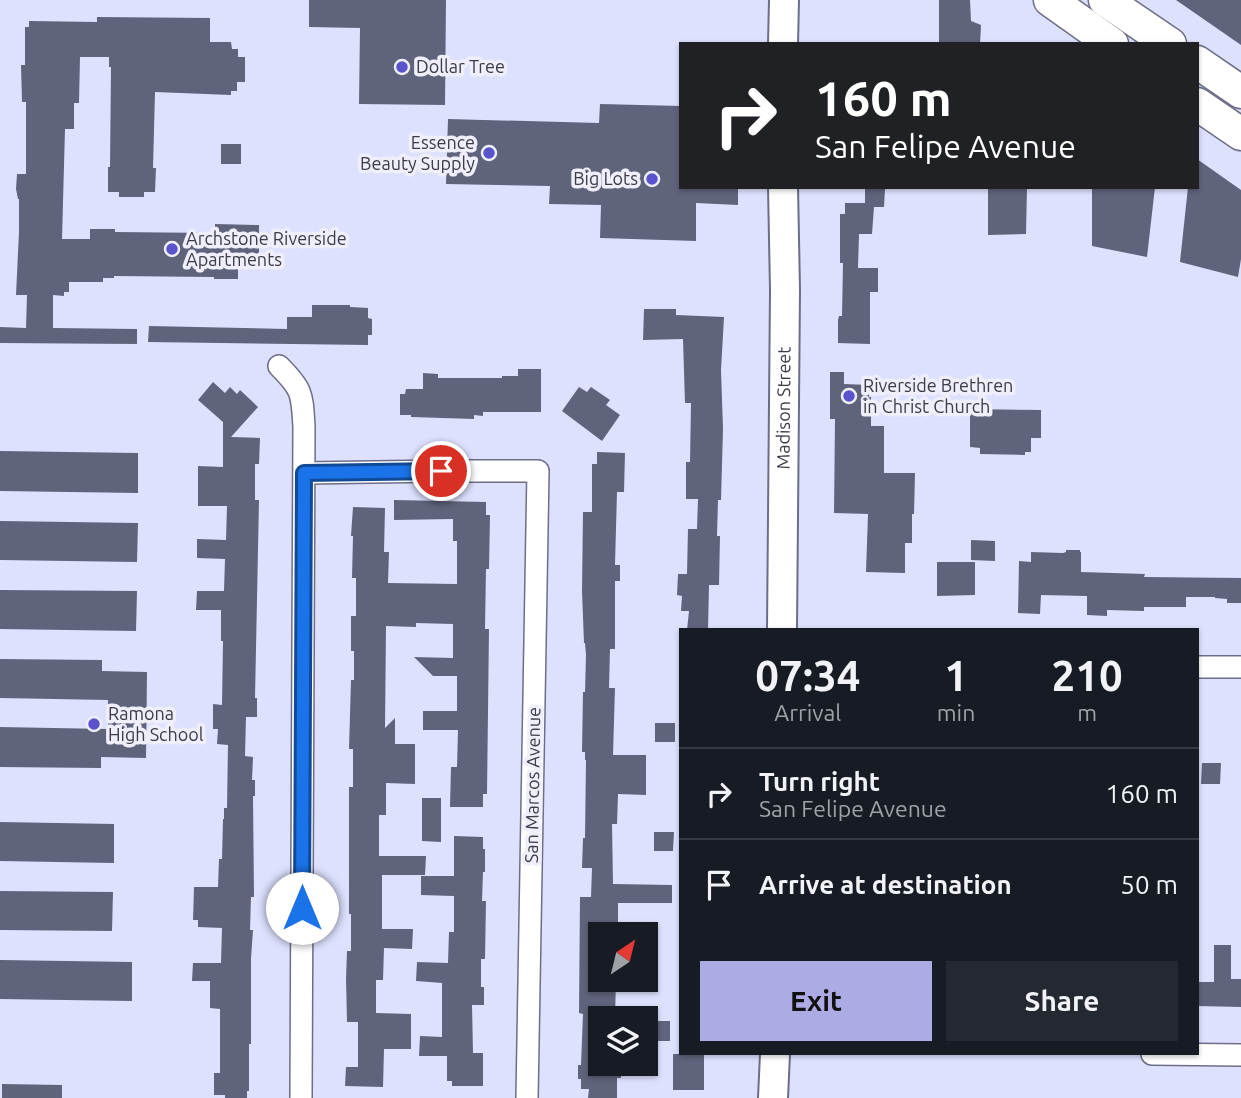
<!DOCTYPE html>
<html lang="en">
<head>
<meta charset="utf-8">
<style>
	:root { --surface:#171b24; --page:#242831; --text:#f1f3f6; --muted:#9ea1a6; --line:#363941; --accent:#adabe3 }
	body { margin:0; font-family:Ubuntu,sans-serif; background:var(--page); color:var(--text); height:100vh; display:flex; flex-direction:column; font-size:26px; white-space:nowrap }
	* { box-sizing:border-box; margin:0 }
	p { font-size:23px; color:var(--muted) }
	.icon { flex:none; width:38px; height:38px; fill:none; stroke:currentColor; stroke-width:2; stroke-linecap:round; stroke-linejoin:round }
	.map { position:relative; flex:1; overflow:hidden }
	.sheet { position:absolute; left:679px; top:628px; width:520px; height:427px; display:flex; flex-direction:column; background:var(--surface); border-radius:0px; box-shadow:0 2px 5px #0004 }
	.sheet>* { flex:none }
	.banner { position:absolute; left:679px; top:42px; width:520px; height:147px; border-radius:0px; box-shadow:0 2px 5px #0004; background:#202124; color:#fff; overflow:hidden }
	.needle { width:46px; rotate:35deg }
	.tools { position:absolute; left:588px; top:922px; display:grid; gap:14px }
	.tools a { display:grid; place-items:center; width:70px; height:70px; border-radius:0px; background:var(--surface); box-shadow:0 2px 5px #0004; font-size:35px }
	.pin { position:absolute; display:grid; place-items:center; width:60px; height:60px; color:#fff; margin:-30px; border:4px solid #fff; border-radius:50%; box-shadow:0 2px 7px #0007 }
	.me { position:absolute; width:77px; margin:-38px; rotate:0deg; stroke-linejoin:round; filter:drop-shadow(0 0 5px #0008) }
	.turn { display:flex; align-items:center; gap:24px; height:147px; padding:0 21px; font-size:32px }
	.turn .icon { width:91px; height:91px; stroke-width:2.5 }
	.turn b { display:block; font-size:49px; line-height:60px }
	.eta { display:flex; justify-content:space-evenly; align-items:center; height:119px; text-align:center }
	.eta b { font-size:42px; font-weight:700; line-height:49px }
	.primary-button { display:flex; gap:14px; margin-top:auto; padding:14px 21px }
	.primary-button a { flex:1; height:80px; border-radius:0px; background:var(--accent); color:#111; font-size:28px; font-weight:700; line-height:80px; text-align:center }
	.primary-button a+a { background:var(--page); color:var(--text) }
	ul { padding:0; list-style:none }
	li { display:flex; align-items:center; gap:21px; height:91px; padding:0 21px; border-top:2px solid var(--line) }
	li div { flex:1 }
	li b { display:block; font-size:26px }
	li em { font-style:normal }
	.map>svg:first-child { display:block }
	.building { fill:#60637c }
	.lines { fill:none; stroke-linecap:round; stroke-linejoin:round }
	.minor-casing { stroke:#6c6e88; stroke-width:24 }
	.secondary-casing { stroke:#6c6e88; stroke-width:32 }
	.primary-casing { stroke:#6c6e88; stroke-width:35 }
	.minor { stroke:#fff; stroke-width:21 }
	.secondary { stroke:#fff; stroke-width:28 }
	.primary { stroke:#fff; stroke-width:32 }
	.route-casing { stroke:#114b97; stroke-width:18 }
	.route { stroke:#1a73e8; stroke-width:12 }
	.poi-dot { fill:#5a53cb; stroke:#eeeffb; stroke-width:2.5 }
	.labels { text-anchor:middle; stroke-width:7; stroke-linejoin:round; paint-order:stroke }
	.poi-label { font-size:18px; fill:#3b3c48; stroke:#eeeffb; text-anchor:start }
	.street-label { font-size:18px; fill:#3b3c48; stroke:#eeeffb }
</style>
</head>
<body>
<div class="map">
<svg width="1241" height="1098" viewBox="0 0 1241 1098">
	<rect width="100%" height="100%" fill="#dee1fe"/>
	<g class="building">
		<polygon points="309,0 446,0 445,105 359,104 360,28 309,27"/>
		<polygon points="939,0 970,0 971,21 981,25 980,44 939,44"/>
		<polygon points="1176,0 1241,0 1241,45"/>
		<polygon points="97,17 210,18 210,42 231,42 232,49 238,49 238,57 245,57 245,82 237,82 237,91 231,91 231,95 155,92 153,168 156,168 155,192 144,192 144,197 119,197 119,192 108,192 108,167 110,167 111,67 109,67 109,57 80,57 79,103 74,103 74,129 65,129 62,239 90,239 90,229 115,229 115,232 215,233 215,224 259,225 259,255 243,255 243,269 238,269 238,279 214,279 214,277 114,276 114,278 103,278 103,282 69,282 69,292 64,292 64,296 53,295 53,328 137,329 137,344 0,343 0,327 26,328 27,295 16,295 19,232 19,199 18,199 16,189 17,174 26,174 26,102 22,102 21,65 25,65 25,27 29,27 29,21 97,22"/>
		<polygon points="600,104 681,106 681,187 738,187 738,205 696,203 696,241 600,238 601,205 549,204 550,186 446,184 448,119 599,123"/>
		<rect x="221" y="144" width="20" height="20"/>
		<polygon points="1197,159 1241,190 1241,259 1238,277 1180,262 1188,187 1197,187"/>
		<polygon points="988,187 1027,187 1026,234 988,235"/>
		<polygon points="1092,187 1155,187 1147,257 1092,246"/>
		<polygon points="865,189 885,189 884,207 874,207 872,234 859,234 858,268 878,268 878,292 870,292 870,344 838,343 838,320 839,316 842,316 843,263 840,263 840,214 845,214 845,203 865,203"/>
		<polygon points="312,305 350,305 350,307 368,308 368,318 372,319 372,335 368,335 368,345 148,342 149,326 287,329 287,317 312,317"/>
		<polygon points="644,309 676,309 676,315 724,317 721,370 723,429 721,500 718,500 717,536 720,536 719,585 709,585 708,630 687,630 689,611 681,611 682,596 677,595 678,574 687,574 688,529 697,529 698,499 686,499 686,462 690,462 691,403 685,403 683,339 643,340"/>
		<polygon points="518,369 541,369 541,412 483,412 483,416 474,415 474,419 411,417 411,415 400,415 400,394 405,394 406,389 423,389 423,373 438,374 438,378 502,378 502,376 518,376"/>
		<polygon points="830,372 844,372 844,384 869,385 869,397 871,397 871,426 884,426 884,473 915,473 914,514 912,514 912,543 905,543 905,573 866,572 868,514 834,513 835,419 830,419"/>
		<polygon points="213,382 225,393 230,387 237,394 240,390 258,407 231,437 260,438 259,464 255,464 255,500 259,500 255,698 257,698 257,717 246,717 245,756 253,757 252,780 255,780 255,796 253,796 254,897 251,897 250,930 253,930 251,958 251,1044 249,1044 249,1091 247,1091 247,1098 225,1098 225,1095 214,1095 214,1073 220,1073 220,1009 210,1008 210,981 192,981 193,963 221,963 222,928 198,927 198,920 193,920 194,887 218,887 219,859 222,859 223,819 224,819 224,808 227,808 228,745 217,744 218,729 213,729 213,704 222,705 223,641 221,641 221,610 196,610 197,591 224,591 225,559 197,558 197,539 226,540 227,506 198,506 198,466 223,467 223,422 198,400"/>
		<polygon points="579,387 587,392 591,387 610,400 606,405 620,415 602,441 562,411"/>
		<polygon points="970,409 1041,410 1041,438 1031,438 1031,452 1025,452 1025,455 980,454 980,448 970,447"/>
		<polygon points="0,451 138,453 138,493 0,491"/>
		<polygon points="597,452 625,453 624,492 617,492 615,565 620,565 620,581 615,581 615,649 610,649 609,688 615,688 613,755 646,755 646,795 618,794 617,824 612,824 613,884 672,885 672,903 618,903 618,933 600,933 600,980 616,980 615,1018 600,1018 600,1064 617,1064 617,1066 621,1066 621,1078 617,1078 617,1098 588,1098 589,1089 581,1089 581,1079 578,1079 578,1065 581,1065 583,1014 579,1013 580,897 591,897 592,868 582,868 583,838 585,838 586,760 585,760 585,752 582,752 583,692 585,692 586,655 585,643 584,643 582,591 583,512 592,512 592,464 597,464"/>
		<polygon points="394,500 486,502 486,515 490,515 489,569 486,569 485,629 489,629 487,794 483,794 483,807 450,807 451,767 457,767 458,730 423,730 423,711 457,711 457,676 433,676 414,657 453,658 453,624 416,623 416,627 386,626 385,728 395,718 395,744 415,744 415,784 386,783 386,815 379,815 379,856 426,856 425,875 382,875 382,929 413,929 412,949 384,948 383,980 376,980 376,1013 411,1014 411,1049 384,1049 383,1087 345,1086 346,1067 358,1067 358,1022 347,1022 346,979 347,951 351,951 351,914 349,914 349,787 353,787 353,749 349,749 351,680 354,680 354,651 351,651 351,616 356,616 356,578 352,578 353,536 351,536 353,507 385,508 384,552 389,552 388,583 457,584 457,541 453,541 453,519 394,520"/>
		<polygon points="0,521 138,523 137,562 0,560"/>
		<polygon points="971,540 995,541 995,561 971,560"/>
		<polygon points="1066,550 1080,550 1080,552 1081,552 1081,572 1145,574 1144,577 1241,578 1241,603 1227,603 1227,599 1215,598 1215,597 1186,597 1186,607 1144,607 1144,611 1107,610 1107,616 1087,615 1087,596 1041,595 1040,614 1018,613 1019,561 1031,562 1031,552 1063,553 1066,552"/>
		<polygon points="937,562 975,562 975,595 937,596"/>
		<polygon points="0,590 137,591 136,631 0,629"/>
		<polygon points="0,659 102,660 102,671 147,672 146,758 101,757 101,768 0,767 0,727 108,729 108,700 0,698"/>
		<rect x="655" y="723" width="20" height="19"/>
		<polygon points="1202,763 1221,763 1220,784 1201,784"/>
		<polygon points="422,798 441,798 441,842 422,841"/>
		<polygon points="0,822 114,824 114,863 0,861"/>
		<polygon points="654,832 674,832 673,851 654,851"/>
		<polygon points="454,836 483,837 483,849 485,849 485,872 483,872 482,901 486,901 485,959 481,959 481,987 484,987 484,1005 472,1005 473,1053 483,1053 483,1086 452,1086 452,1081 447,1081 447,1056 419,1056 420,1036 442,1037 442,983 416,981 417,962 448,963 449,932 454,932 454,896 421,895 421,876 454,876"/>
		<polygon points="0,891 113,892 112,931 0,930"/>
		<polygon points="1214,945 1231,945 1231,979 1241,979 1241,1007 1197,1006 1197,982 1214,982"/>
		<polygon points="0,960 132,962 132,1001 0,999"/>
		<rect x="651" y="1021" width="19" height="20"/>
		<rect x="673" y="1054" width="31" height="36"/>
		<polygon points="2,1084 62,1085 62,1098 2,1098"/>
	</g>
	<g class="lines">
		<g class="minor-casing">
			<g id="minor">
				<path d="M279,366C303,390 302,394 304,427L301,1098"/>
				<polyline points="304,473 441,471 538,471 527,1098"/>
				<polyline points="1197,667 1241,667"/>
				<polyline points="1152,1054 1241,1055"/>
			</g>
		</g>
		<g class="secondary-casing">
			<g id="secondary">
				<polyline points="783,44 784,0"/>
				<path id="s1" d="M782,630L785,290L783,187"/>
				<polyline points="773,1098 775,1054"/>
			</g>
		</g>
		<g class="primary-casing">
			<g id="primary">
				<polyline points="1050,0 1112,44"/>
				<polyline points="1105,0 1170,44"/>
				<polyline points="1197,62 1241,92"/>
				<polyline points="1197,104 1241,134"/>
			</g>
		</g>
		<use href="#minor" class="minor"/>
		<use href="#secondary" class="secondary"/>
		<use href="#primary" class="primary"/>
	</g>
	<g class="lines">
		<g class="route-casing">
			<polyline id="route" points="302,908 304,473 441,471"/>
		</g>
		<use href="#route" class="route"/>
	</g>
	<g class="poi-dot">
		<circle cx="402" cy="67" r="7"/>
		<circle cx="489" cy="153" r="7"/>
		<circle cx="652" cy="179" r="7"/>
		<circle cx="172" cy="249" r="7"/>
		<circle cx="849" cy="396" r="7"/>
		<circle cx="94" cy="724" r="7"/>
	</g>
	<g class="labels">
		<g class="poi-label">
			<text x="416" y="73">Dollar Tree</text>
			<text x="475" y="149" text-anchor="end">Essence<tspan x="475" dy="21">Beauty Supply</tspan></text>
			<text x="638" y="185" text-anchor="end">Big Lots</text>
			<text x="186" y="245">Archstone Riverside<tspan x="186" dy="21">Apartments</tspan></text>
			<text x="863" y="392">Riverside Brethren<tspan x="863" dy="21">in Christ Church</tspan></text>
			<text x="108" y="720">Ramona<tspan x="108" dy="21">High School</tspan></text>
		</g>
		<g class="street-label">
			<text dy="6" stroke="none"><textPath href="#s1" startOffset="222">Madison Street</textPath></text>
			<text transform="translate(533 785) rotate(-89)" y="6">San Marcos Avenue</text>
		</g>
	</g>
</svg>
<div class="tools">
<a><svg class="needle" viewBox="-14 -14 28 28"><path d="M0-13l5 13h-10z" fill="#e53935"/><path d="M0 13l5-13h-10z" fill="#9ea1a6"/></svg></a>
<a><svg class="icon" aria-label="layers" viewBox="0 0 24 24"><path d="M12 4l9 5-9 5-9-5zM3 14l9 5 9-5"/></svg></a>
</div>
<div class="pin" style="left:441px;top:471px;background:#d93025"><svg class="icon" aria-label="arrive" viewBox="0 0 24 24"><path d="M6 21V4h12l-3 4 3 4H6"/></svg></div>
<svg class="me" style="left:302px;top:908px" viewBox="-20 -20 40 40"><circle r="19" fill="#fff"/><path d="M0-13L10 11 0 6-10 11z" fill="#1a73e8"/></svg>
<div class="banner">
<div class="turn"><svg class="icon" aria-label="right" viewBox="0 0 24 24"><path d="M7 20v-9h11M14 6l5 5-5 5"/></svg><div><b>160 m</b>San Felipe Avenue</div></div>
</div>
<section class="sheet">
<div class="eta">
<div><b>07:34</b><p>Arrival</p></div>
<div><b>1</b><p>min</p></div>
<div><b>210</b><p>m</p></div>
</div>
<ul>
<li><svg class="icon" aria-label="right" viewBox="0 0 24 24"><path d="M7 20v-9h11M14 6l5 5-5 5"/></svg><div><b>Turn right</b><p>San Felipe Avenue</p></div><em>160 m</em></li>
<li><svg class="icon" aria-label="arrive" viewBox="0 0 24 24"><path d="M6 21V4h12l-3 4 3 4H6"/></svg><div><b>Arrive at destination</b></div><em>50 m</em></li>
</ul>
<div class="primary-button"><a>Exit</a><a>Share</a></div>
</section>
</div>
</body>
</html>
